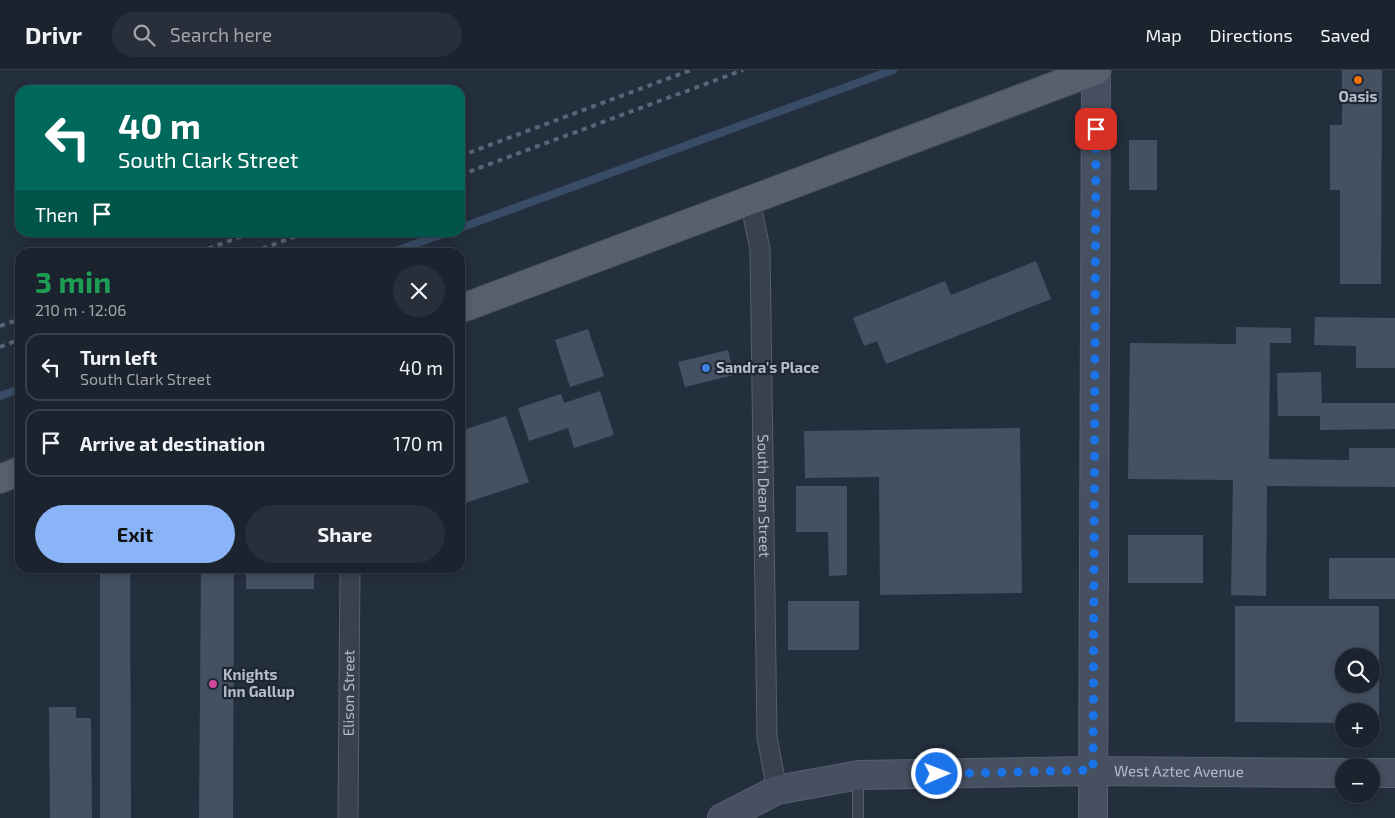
<!DOCTYPE html>
<html lang="en">
<head>
<meta charset="utf-8">
<style>
	:root { --surface:#1b232e; --page:#282f3a; --text:#f1f3f6; --muted:#a0a4aa; --line:#39404a; --accent:#8ab4f8 }
	body { margin:0; font-family:"Exo 2",sans-serif; background:var(--page); color:var(--text); height:100vh; display:flex; flex-direction:column; font-size:19px; white-space:nowrap }
	* { box-sizing:border-box; margin:0 }
	p { font-size:16px; color:var(--muted) }
	.icon { flex:none; width:28px; height:28px; fill:none; stroke:currentColor; stroke-width:2; stroke-linecap:round; stroke-linejoin:round }
	.map { position:relative; flex:1; overflow:hidden }
	.side { position:absolute; left:15px; top:178px; width:450px; height:325px; display:flex; flex-direction:column; background:var(--surface); border-radius:15px; box-shadow:0 2px 12px #0003,0 0 0 1px var(--line) }
	.side>* { flex:none }
	.guide { position:absolute; left:15px; top:15px; width:450px; height:152px; border-radius:15px; box-shadow:0 2px 12px #0003,0 0 0 1px var(--line); background:#00695c; color:#fff; overflow:hidden }
	.tools { position:absolute; left:1335px; top:578px; display:grid; gap:10px }
	.tools a { display:grid; place-items:center; width:45px; height:45px; border-radius:50%; background:var(--surface); box-shadow:0 2px 12px #0003,0 0 0 1px var(--line); font-size:25px }
	.pin { position:absolute; display:grid; place-items:center; width:42px; height:42px; color:#fff; margin:-21px; border-radius:10px; box-shadow:0 2px 8px #0006 }
	.me { position:absolute; width:55px; margin:-28px; rotate:89deg; stroke-linejoin:round; filter:drop-shadow(0 0 4px #0008) }
	.turn { display:flex; align-items:center; gap:18px; height:105px; padding:0 20px; font-size:22px }
	.turn .icon { width:65px; height:65px; stroke-width:2.5 }
	.turn b { display:block; font-size:35px; line-height:42px }
	.then { display:flex; align-items:center; height:48px; padding:0 20px; background:#0003; gap:10px; font-size:19px }
	.round { display:grid; place-items:center; flex:none; width:52px; height:52px; border-radius:26px; background:var(--page) }
	.headline { display:flex; align-items:center; justify-content:space-between; height:85px; padding:0 20px }
	h1 { font-size:30px; font-weight:700; line-height:38px; color:#1e9e55 }
	.action { display:flex; gap:10px; margin-top:auto; padding:10px 20px }
	.action a { flex:1; height:58px; border-radius:30px; background:var(--accent); color:#111; font-size:20px; font-weight:700; line-height:58px; text-align:center }
	.action a+a { background:var(--page); color:var(--text) }
	ul { padding:0; list-style:none }
	li { display:flex; align-items:center; gap:15px; height:68px; margin:0 10px 8px; padding:0 10px; border:2px solid var(--line); border-radius:15px }
	li div { flex:1 }
	li b { display:block; font-size:19px }
	li em { font-style:normal }
	header { display:flex; align-items:center; gap:30px; box-sizing:border-box; height:70px; padding:0 25px; background:var(--surface); border-bottom:1px solid var(--line) }
	header strong { font-size:24px }
	nav { display:flex; gap:28px; margin-inline-start:auto; font-size:18px }
	.search { width:350px; height:45px; background:var(--page); display:flex; align-items:center; gap:12px; box-sizing:border-box; padding:0 18px; border-radius:28px; color:var(--muted); font-size:19px }
	.map>svg:first-child { display:block }
	.lines { fill:none; stroke-linecap:round; stroke-linejoin:round }
	.stream { stroke:#394c67; stroke-width:8 }
	.building { fill:#455162; fill-rule:evenodd }
	.lane-casing { stroke:#565f6c; stroke-width:12 }
	.street-casing { stroke:#565f6c; stroke-width:21 }
	.secondary-casing { stroke:#565f6c; stroke-width:30 }
	.primary-casing { stroke:#414a57; stroke-width:30 }
	.lane { stroke:#38414e; stroke-width:10 }
	.street { stroke:#38414e; stroke-width:19 }
	.secondary { stroke:#465061; stroke-width:28 }
	.primary { stroke:#56606e; stroke-width:28 }
	.rail { stroke:#5a6575; stroke-width:4; stroke-dasharray:5 5; stroke-linecap:butt }
	.route { stroke:#1a73e8; stroke-width:9; stroke-dasharray:0 16.2 }
	.food-dot { fill:#e8710a; stroke:#1d2633; stroke-width:2 }
	.shop-dot { fill:#3f7fe0; stroke:#1d2633; stroke-width:2 }
	.hotel-dot { fill:#d1479c; stroke:#1d2633; stroke-width:2 }
	.labels { text-anchor:middle; stroke-width:4.5; stroke-linejoin:round; paint-order:stroke }
	.poi-label { font-size:15px; font-weight:bold; fill:#b4bcc9; stroke:#1d2633; text-anchor:start }
	.street-label { font-size:15px; fill:#b4bcc9; stroke:#1d2633 }
</style>
</head>
<body>
<header>
<strong>Drivr</strong>
<div class="search"><svg class="icon" aria-label="search" viewBox="0 0 24 24"><circle cx="10" cy="10" r="6"/><path d="M15 15l6 6"/></svg>Search here</div>
<nav><a>Map</a><a>Directions</a><a>Saved</a></nav>
</header>
<div class="map">
<svg width="1395" height="748" viewBox="0 0 1395 748">
	<rect width="100%" height="100%" fill="#242f3e"/>
	<g class="lines">
		<g class="stream">
			<polyline points="460,158 893,0"/>
			<polyline points="393,182 448,162"/>
			<polyline points="0,326 20,319"/>
		</g>
	</g>
	<g class="building">
		<polygon points="1342,0 1382,0 1381,214 1340,214 1340,120 1330,120 1330,55 1342,55"/>
		<rect x="1129" y="70" width="28" height="50"/>
		<polygon points="1036,191 1051,229 886,294 877,271 864,276 853,248 945,211 951,225"/>
		<polygon points="1315,247 1395,248 1395,298 1356,298 1356,276 1314,275"/>
		<polygon points="1236,257 1291,258 1291,273 1270,273 1269,389 1349,390 1349,378 1395,378 1395,417 1267,416 1266,526 1231,525 1233,410 1128,409 1130,273 1236,274"/>
		<polygon points="588,259 604,306 570,317 555,270"/>
		<polygon points="728,280 734,305 685,317 678,292"/>
		<polygon points="1321,302 1322,333 1395,333 1395,359 1320,360 1320,346 1278,346 1277,303"/>
		<polygon points="600,321 614,365 574,378 568,358 529,371 518,338 561,324 564,333"/>
		<polygon points="506,346 529,412 462,434 460,429 460,361"/>
		<polygon points="1020,358 1022,523 880,525 879,407 805,408 804,361"/>
		<polygon points="796,416 847,416 847,505 829,506 828,462 796,462"/>
		<rect x="1128" y="465" width="75" height="48"/>
		<rect x="1329" y="488" width="66" height="41"/>
		<polygon points="100,498 130,498 131,748 100,748"/>
		<polygon points="201,498 234,498 233,748 199,748"/>
		<rect x="246" y="498" width="68" height="21"/>
		<rect x="788" y="531" width="71" height="49"/>
		<path d="M1235,536H1379V653H1371V641H1344V653L1235,652ZM1344,586H1371V614H1344Z"/>
		<polygon points="49,637 76,637 76,648 91,648 92,748 50,748"/>
	</g>
	<g class="lines">
		<g class="lane-casing">
			<polyline id="lane" points="858,748 858,706"/>
		</g>
		<g class="street-casing">
			<g id="street">
				<path id="s1" d="M750,131L760,179L767,667L777,720"/>
				<path id="s2" d="M348,748L350,498"/>
			</g>
		</g>
		<g class="secondary-casing">
			<g id="secondary">
				<polyline points="1371,703 1395,703"/>
				<path id="s3" d="M722,748L777,720L859,705L1093,701L1344,703"/>
				<polyline points="1093,748 1096,0"/>
			</g>
		</g>
		<g class="primary-casing">
			<g id="primary">
				<polyline points="460,239 1097,0"/>
				<polyline points="0,409 20,401"/>
			</g>
		</g>
		<use href="#lane" class="lane"/>
		<use href="#street" class="street"/>
		<use href="#secondary" class="secondary"/>
		<use href="#primary" class="primary"/>
		<g class="rail">
			<polyline points="460,86 691,0"/>
			<polyline points="460,105 743,0"/>
			<polyline points="199,182 253,162"/>
			<polyline points="253,182 307,162"/>
			<polyline points="0,256 20,249"/>
			<polyline points="0,277 20,269"/>
		</g>
	</g>
	<g class="lines">
		<polyline class="route" points="937,704 1093,700 1096,59"/>
	</g>
	<circle class="food-dot" cx="1358" cy="10" r="5"/>
	<circle class="shop-dot" cx="706" cy="298" r="5"/>
	<circle class="hotel-dot" cx="213" cy="614" r="5"/>
	<g class="labels">
		<g class="poi-label">
			<text x="1358" y="32" text-anchor="middle">Oasis</text>
			<text x="716" y="303">Sandra's Place</text>
			<text x="223" y="610">Knights<tspan x="223" dy="17">Inn Gallup</tspan></text>
		</g>
		<g class="street-label">
			<text dy="5" stroke="none"><textPath href="#s1" startOffset="296">South Dean Street</textPath></text>
			<text dy="5" stroke="none"><textPath href="#s2" startOffset="125">Elison Street</textPath></text>
			<text dy="5" stroke="none"><textPath href="#s3" startOffset="465">West Aztec Avenue</textPath></text>
		</g>
	</g>
</svg>
<div class="tools">
<a><svg class="icon" aria-label="search" viewBox="0 0 24 24"><circle cx="10" cy="10" r="6"/><path d="M15 15l6 6"/></svg></a>
<a>+</a>
<a>−</a>
</div>
<div class="pin" style="left:1096px;top:59px;background:#d93025"><svg class="icon" aria-label="arrive" viewBox="0 0 24 24"><path d="M6 21V4h12l-3 4 3 4H6"/></svg></div>
<svg class="me" style="left:937px;top:704px" viewBox="-20 -20 40 40"><circle r="17" fill="#1a73e8" stroke="#fff" stroke-width="3"/><path d="M0-11L8 9 0 5-8 9z" fill="#fff"/></svg>
<div class="guide">
<div class="turn"><svg class="icon" aria-label="left" viewBox="0 0 24 24"><path d="M17 20v-9H6M10 6l-5 5 5 5"/></svg><div><b>40 m</b>South Clark Street</div></div>
<div class="then">Then<svg class="icon" aria-label="arrive" viewBox="0 0 24 24"><path d="M6 21V4h12l-3 4 3 4H6"/></svg></div>
</div>
<section class="side">
<div class="headline"><div><h1>3 min</h1><p>210 m · 12:06</p></div><a class="round"><svg class="icon" aria-label="close" viewBox="0 0 24 24"><path d="M6 6l12 12M18 6L6 18"/></svg></a></div>
<ul>
<li><svg class="icon" aria-label="left" viewBox="0 0 24 24"><path d="M17 20v-9H6M10 6l-5 5 5 5"/></svg><div><b>Turn left</b><p>South Clark Street</p></div><em>40 m</em></li>
<li><svg class="icon" aria-label="arrive" viewBox="0 0 24 24"><path d="M6 21V4h12l-3 4 3 4H6"/></svg><div><b>Arrive at destination</b></div><em>170 m</em></li>
</ul>
<div class="action"><a>Exit</a><a>Share</a></div>
</section>
</div>
</body>
</html>
